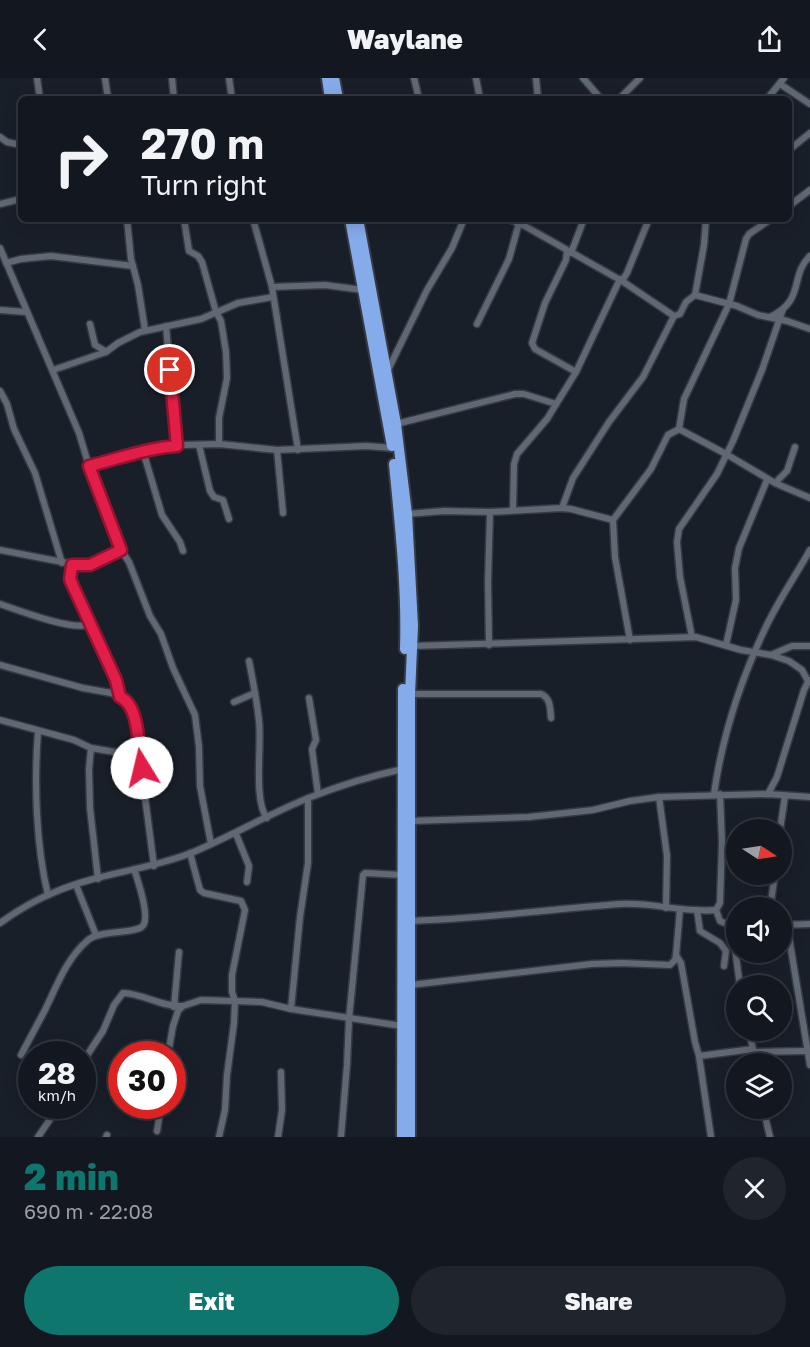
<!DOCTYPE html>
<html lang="en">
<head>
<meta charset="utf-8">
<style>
	:root { --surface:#13171f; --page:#20242c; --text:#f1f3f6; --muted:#9d9fa4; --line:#32363d; --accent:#0f766e }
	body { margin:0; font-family:"Golos Text",sans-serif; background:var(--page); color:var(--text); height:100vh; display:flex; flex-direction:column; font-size:22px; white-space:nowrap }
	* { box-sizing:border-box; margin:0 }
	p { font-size:20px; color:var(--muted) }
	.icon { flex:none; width:33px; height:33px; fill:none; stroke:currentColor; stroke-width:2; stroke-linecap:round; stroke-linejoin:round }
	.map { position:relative; height:1059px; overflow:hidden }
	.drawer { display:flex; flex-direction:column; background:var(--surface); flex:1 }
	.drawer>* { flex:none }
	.banner { position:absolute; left:18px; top:18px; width:774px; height:126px; border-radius:9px; box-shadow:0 3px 15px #0003,0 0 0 2px var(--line); background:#13171f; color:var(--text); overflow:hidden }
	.needle { width:39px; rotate:102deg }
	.tools { position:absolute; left:726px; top:741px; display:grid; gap:12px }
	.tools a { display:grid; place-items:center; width:66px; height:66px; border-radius:50%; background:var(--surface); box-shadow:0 3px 15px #0003,0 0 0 2px var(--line); font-size:30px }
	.speed { position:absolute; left:18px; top:963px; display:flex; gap:12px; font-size:30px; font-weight:700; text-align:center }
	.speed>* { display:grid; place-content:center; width:78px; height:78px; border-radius:50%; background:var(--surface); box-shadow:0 3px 15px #0003,0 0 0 2px var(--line); line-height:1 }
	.speed small { font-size:15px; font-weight:400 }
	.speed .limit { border:9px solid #d22; background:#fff; color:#111 }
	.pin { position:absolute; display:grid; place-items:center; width:51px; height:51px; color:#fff; margin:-26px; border:3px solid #fff; border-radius:50%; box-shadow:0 2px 6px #0007 }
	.me { position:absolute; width:66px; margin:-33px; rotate:351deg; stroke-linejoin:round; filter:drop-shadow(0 0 4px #0008) }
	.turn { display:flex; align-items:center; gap:21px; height:126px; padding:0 24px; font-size:27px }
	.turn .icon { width:78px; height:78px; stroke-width:2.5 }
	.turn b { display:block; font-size:42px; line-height:51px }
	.round { display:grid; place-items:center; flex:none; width:63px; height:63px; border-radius:32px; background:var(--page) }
	.summary { display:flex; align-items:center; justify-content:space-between; height:102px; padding:0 24px }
	h1 { font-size:36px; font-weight:800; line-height:45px; color:var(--accent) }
	.primary-button { display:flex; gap:12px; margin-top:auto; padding:12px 24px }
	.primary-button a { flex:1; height:69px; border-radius:36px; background:var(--accent); color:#fff; font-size:24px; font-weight:800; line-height:69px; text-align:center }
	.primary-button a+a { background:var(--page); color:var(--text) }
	header { display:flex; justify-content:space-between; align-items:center; height:78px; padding:0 24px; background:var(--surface); font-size:27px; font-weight:800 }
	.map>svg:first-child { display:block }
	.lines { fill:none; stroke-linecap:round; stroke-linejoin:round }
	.street-casing { stroke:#363a42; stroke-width:9 }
	.highway-casing { stroke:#363a42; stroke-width:14 }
	.street { stroke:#606874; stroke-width:6 }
	.highway { stroke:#85abeb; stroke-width:10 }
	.route-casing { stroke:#92132f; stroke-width:15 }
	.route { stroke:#e11d48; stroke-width:10 }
</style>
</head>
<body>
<header><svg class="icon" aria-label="back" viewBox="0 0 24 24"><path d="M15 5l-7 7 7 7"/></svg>Waylane<svg class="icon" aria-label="share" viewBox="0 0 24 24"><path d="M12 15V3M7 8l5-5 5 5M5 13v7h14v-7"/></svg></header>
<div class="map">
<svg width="810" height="1059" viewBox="0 0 810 1059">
	<rect width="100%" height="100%" fill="#191f29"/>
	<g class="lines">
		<g class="street-casing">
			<g id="street">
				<polyline points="37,0 40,21"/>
				<polyline points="105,0 108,21"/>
				<polyline points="172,0 174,21"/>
				<polyline points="229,0 232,21"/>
				<polyline points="414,0 419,21"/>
				<polyline points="476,0 480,21"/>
				<polyline points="536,0 538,21"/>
				<polyline points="583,0 601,21"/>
				<polyline points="780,6 810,26"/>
				<polyline points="619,21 640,0"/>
				<polyline points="767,21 784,0"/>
				<polyline points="0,59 7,64 21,67"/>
				<polyline points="789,72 810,55"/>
				<polyline points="0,126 21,121"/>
				<polyline points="789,128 810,112"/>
				<polyline points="127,141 131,181 138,207 145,252"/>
				<polyline points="184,141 189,173 198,178 202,184 216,234 221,243 226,274 227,300 219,340 219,366"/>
				<polyline points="253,141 272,209 298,372"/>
				<polyline points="508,141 523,147 622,203 674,238"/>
				<polyline points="0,170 79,355 89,388 121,472 129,484 150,538 161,556 173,590 195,637 199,669 200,708 211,766"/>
				<polyline points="567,173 566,182 545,225 532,265 535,271 576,294"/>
				<polyline points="571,175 584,141"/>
				<polyline points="6,185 21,181 51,178 133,188"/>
				<polyline points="622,203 627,195 649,141"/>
				<polyline points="272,209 325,207 363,212"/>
				<polyline points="695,217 737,228 758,237 787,243 810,251"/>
				<polyline points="0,232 26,234"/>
				<path d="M770,239C806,222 789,198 810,178"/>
				<polyline points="90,246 95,267 105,273"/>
				<polyline points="477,246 509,181 519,145"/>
				<polyline points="166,248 177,368"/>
				<polyline points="53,292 106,274 118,265 140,254 201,241 238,225 273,219"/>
				<polyline points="387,294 427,212 452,170 464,141"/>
				<polyline points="0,313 7,326 14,351 35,395 62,485"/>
				<polyline points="396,346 515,316 524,316 556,326"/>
				<polyline points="679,351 684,321 729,226 746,161 749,156 771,141"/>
				<polyline points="679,351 726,376 775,405 787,393 795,369"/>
				<polyline points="199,367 210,413 214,419 223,422 229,441"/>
				<polyline points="277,372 283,435"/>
				<polyline points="143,373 162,437 180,464 183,473"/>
				<polyline points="89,388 130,376 182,367 219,366 277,372 366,368 393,370"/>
				<polyline points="775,405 810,420"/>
				<polyline points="562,430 573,400 609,344 643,299 674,238 680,236 686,224 695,217 704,167 706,141"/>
				<polyline points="513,432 514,386 517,376 547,341 576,294 620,201"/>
				<polyline points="407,436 444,433 490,434 562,430 571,431 613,442"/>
				<polyline points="0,472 83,488 96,485 121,472"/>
				<polyline points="72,487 70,501 73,508 116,602 120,619"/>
				<path d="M0,526C17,532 75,554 89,546"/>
				<polyline points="692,559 680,499 677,464 679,451 717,396 733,363 762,292 783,231"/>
				<polyline points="630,562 615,479 613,442 651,391 668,357 679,351"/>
				<polyline points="489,567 488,504 490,434"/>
				<polyline points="726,567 736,522 735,490 739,470 767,402"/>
				<polyline points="412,568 696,559 741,572 771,577 789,583 802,592 808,603"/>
				<polyline points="771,577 792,568 810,568"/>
				<path d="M249,583C253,603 257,623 259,643C262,666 253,723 267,740"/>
				<polyline points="0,587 83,610 111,615 125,621 134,635 154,788"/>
				<path d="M410,616H541C551,620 550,631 551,640"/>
				<polyline points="309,620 316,662 312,671 318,716"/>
				<polyline points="234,624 255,615"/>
				<polyline points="0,642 74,662 91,670 139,678"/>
				<path d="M38,654C34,704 36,768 48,817"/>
				<polyline points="91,670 89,691 90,730 98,801"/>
				<path d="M714,716C722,660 740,604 764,553C777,524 795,499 810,472"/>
				<polyline points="720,716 722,764 720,825 716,832 720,843 732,848 736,848"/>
				<polyline points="768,716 777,699 804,612 809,602"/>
				<polyline points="659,719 667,778 666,830"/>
				<polyline points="410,743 529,739 593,732 630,723 659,719 768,716 810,719"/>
				<polyline points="780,752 785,718"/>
				<polyline points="236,756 249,788 247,804"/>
				<polyline points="190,775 200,812 204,815 241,823 245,832 232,897 232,914 235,923 234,945 227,997 225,1032 219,1059"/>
				<polyline points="76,807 96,857"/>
				<polyline points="770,830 775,796"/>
				<polyline points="697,832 700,853 720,865 726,873 724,888"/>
				<path d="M410,843C481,841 550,831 620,826C652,824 684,835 716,832"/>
				<path d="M0,845C18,832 35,822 55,814C99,795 148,792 191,775C232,758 270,735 311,719C341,707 371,698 403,691"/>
				<polyline points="782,847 810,846"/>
				<polyline points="787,847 810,987"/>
				<polyline points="732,848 740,908"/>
				<polyline points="676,877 681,885 695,964 699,978"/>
				<polyline points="410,907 592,886 622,885 670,887 675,882 676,877 680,831"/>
				<polyline points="174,929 179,874"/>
				<polyline points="291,931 300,839 308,785 308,720"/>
				<polyline points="749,952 756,986"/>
				<polyline points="754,974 808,973"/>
				<polyline points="168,976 173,948 178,933 183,928 201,922 262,924 291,931 402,948"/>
				<path d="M21,977C29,962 37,947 45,932C57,907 67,880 88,862C101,851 140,857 144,846C149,835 138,803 134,791"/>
				<path d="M82,985L103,953L114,927L123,915C144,916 162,929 182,928"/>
				<polyline points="763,1030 770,1059"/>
				<polyline points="157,1053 161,1028"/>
				<polyline points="38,1059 51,1040 56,1028"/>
				<polyline points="106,1059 107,1057"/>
				<polyline points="278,1059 282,1032 281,994"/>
				<polyline points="341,1059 347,987 349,941 363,797 365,795 403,797"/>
				<polyline points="711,1059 699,978 753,971"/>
			</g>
		</g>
		<g class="highway-casing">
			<g id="highway">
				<polyline points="327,0 330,21"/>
				<polyline points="334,0 338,21"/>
				<polyline points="350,141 392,368"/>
				<polyline points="358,141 396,346 407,436 413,548 410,616 410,1059"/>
				<path d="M394,386C400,448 407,510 405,571"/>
				<polyline points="402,1059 403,611"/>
			</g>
		</g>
		<use href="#street" class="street"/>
		<use href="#highway" class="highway"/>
	</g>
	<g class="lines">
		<g class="route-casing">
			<path id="route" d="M142,690C138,671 140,627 120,619L116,602L73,508L70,501L72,487H90L121,472L89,388C118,381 146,370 177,368L170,292"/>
		</g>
		<use href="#route" class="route"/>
	</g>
</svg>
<div class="tools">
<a><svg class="needle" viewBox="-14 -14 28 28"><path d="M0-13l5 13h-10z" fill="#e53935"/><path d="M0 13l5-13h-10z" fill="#9d9fa4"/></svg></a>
<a><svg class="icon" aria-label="sound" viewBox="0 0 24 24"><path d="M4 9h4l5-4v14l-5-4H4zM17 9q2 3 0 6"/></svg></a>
<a><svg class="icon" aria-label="search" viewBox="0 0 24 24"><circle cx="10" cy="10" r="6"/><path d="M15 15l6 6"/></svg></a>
<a><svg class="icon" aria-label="layers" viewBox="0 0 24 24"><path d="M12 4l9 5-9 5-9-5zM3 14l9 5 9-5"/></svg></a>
</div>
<div class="speed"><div>28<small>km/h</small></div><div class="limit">30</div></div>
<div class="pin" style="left:170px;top:292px;background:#d93025"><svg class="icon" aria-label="arrive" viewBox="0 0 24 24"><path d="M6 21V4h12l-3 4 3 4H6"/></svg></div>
<svg class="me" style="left:142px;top:690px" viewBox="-20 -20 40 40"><circle r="19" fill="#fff"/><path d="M0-13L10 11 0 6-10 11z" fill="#e11d48"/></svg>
<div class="banner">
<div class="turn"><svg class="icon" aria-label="right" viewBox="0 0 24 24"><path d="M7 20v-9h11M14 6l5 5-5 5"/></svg><div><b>270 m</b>Turn right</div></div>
</div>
</div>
<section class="drawer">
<div class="summary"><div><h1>2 min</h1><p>690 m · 22:08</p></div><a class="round"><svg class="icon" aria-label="close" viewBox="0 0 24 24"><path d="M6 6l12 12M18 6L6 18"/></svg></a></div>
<div class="primary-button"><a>Exit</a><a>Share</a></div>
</section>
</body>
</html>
